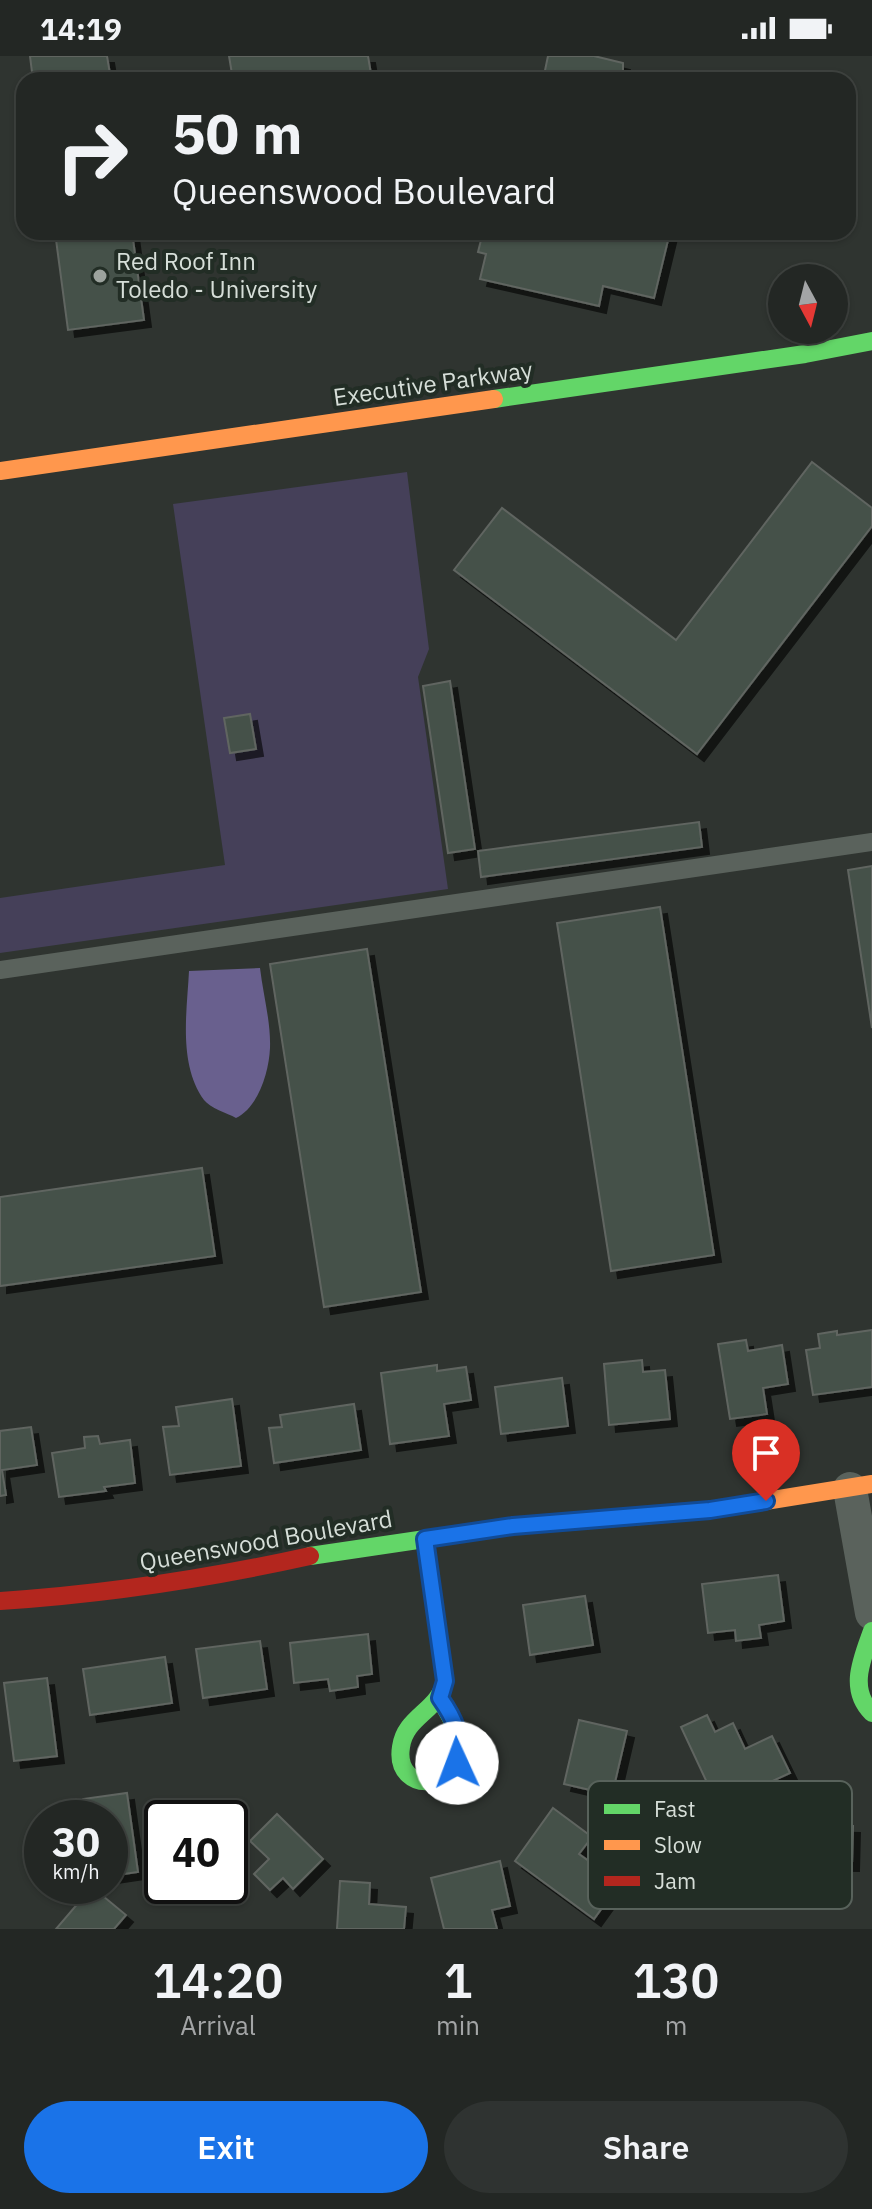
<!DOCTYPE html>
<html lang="en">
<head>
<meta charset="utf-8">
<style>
	:root { --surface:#232724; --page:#2f3331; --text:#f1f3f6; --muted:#a3a5a6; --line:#404441; --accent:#1a73e8 }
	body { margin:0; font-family:"IBM Plex Sans",sans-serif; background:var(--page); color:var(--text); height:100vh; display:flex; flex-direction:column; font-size:30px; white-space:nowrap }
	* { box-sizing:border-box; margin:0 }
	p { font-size:26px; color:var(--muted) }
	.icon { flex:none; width:44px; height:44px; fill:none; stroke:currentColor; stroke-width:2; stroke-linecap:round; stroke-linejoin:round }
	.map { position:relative; height:1873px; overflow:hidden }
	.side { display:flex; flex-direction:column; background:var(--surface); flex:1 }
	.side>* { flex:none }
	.top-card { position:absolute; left:16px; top:16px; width:840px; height:168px; border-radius:24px; box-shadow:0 2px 6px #0004,0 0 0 2px var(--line); background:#232724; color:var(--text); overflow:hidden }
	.needle { width:52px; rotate:173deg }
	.fabs { position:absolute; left:768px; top:208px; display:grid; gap:16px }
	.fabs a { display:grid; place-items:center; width:80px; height:80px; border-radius:50%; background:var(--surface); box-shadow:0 2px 6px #0004,0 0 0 2px var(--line); font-size:40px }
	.speed { position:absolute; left:24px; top:1744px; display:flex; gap:16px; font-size:40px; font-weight:700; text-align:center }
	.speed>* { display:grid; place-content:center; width:104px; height:104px; border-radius:50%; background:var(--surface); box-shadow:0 2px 6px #0004,0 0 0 2px var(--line); line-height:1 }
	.speed small { font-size:20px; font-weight:400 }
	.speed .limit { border:4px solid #111; border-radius:12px; background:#fff; color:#111 }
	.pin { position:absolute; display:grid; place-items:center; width:68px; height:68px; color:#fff; margin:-82px -34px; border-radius:50% 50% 50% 0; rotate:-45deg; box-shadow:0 0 8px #0007 }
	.pin .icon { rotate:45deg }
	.me { position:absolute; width:88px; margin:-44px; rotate:358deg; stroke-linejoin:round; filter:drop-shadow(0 0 6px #0008) }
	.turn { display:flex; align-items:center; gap:28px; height:168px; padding:0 24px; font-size:36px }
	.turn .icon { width:104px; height:104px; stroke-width:2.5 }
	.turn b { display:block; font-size:56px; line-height:68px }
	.eta { display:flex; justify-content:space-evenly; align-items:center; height:136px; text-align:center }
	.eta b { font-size:48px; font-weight:600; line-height:56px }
	.action { display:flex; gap:16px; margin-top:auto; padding:16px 24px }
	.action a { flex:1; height:92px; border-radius:48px; background:var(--accent); color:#fff; font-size:32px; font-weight:600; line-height:92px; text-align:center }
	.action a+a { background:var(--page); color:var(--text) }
	.status { display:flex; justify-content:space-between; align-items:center; height:56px; padding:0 40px; background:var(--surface); direction:ltr }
	.status svg { height:22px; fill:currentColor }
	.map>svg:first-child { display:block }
	.green { fill:#454059 }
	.water { fill:#69608e }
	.building { fill:#445149; stroke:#606561; stroke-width:2; filter:url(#shadow) }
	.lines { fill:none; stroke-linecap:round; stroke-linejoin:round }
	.lane { stroke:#5a625c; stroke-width:18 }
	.street { stroke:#5a625c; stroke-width:34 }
	.fast { stroke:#63d668; stroke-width:18 }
	.slow { stroke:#ff974d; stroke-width:18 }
	.jam { stroke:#b3261e; stroke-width:18 }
	.route-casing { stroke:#114b97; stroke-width:20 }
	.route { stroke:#1a73e8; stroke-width:14 }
	.poi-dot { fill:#9ca29d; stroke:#222d25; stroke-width:3 }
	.labels { text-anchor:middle; stroke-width:8; stroke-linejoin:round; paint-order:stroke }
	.poi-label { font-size:24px; fill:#d6ded8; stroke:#222d25; text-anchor:start }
	.street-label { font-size:24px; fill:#d6ded8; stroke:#222d25 }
	.key { fill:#222d25; stroke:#58625b; stroke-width:2 }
	.key-label { font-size:22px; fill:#d6ded8 }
</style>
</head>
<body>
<div class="status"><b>14:19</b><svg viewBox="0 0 49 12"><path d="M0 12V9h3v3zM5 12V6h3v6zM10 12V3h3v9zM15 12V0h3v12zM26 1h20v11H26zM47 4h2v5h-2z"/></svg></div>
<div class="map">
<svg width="872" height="1873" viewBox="0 0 872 1873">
	<defs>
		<filter id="shadow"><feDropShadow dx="7" dy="7" stdDeviation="0" flood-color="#0009"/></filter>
	</defs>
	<rect width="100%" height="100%" fill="#2f3430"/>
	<polygon class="green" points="407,416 429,593 418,621 448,833 0,897 0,842 225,809 173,448"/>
	<path class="water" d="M260,912C263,938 271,966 270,992C269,1016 258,1052 236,1062C227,1057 210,1052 204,1044C178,1008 187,955 189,915Z"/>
	<g class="building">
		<polygon points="30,0 107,0 111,24 33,24"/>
		<polygon points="229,0 368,0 372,24 233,24"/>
		<polygon points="548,0 594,0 623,7 623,22 633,24 543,24"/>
		<polygon points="55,176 132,176 144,264 68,274"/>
		<polygon points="483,176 670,176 654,242 603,230 599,250 480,223 486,198 478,196"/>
		<polygon points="812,406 872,452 872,470 697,698 454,514 502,452 676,584"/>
		<polygon points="450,625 475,793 448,797 423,630"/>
		<polygon points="250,658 256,693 230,697 224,662"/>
		<polygon points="699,766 702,791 481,821 478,795"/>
		<polygon points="872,810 872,972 848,814"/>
		<polygon points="660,851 714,1199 611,1215 557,867"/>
		<polygon points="367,893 421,1236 324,1251 270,908"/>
		<polygon points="202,1112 215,1200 0,1230 0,1141"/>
		<polygon points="872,1274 872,1331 813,1339 806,1294 820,1292 818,1278 837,1275 837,1279"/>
		<polygon points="746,1284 748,1295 782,1289 788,1328 763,1332 767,1358 730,1363 718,1288"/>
		<polygon points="642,1304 643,1316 665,1314 670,1363 609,1369 604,1308"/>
		<polygon points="437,1309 437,1315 466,1311 471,1344 444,1348 449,1380 390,1388 381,1317"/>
		<polygon points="562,1322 568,1370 501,1378 495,1331"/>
		<polygon points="232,1343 241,1410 170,1419 163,1371 179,1370 176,1351"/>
		<polygon points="354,1348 361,1394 274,1407 269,1372 282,1371 280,1359"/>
		<polygon points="31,1371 37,1409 2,1414 6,1439 0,1440 0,1375"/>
		<polygon points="98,1380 100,1388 130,1384 135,1427 104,1431 106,1435 59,1441 52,1397 85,1392 84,1381"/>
		<polygon points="778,1519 784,1565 759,1569 761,1582 736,1585 735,1574 708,1577 702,1528"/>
		<polygon points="585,1540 593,1589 530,1599 523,1549"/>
		<polygon points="368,1578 372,1618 357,1620 358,1631 330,1635 328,1623 294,1627 290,1587"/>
		<polygon points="260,1585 267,1633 203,1642 196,1593"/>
		<polygon points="165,1601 172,1647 90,1659 83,1613"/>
		<polygon points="47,1622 57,1700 14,1705 4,1627"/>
		<polygon points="707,1659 715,1676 733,1667 745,1693 772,1680 790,1717 718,1750 681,1671"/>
		<polygon points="579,1664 627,1675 612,1739 564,1728"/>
		<polygon points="127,1737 138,1816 110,1820 110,1762 86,1762 83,1743"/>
		<polygon points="769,1748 811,1749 811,1769 853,1770 852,1808 768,1807"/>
		<polygon points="553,1752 592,1781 579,1798 620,1827 594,1863 515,1805"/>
		<polygon points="277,1758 323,1803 293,1833 283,1822 270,1834 254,1818 269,1803 250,1785"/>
		<polygon points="500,1805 510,1850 492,1854 497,1873 444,1873 431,1822"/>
		<polygon points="340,1825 370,1827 369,1848 406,1851 404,1873 337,1873"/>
		<polygon points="92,1831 126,1859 114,1873 56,1873"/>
	</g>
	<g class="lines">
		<polyline class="lane" points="0,914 872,786"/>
		<polyline class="street" points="850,1433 872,1557"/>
		<g class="fast">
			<polyline points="494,343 805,298 872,285"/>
			<path d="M425,1483L445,1625C439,1655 405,1660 401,1691C393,1742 471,1735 456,1676C454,1664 445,1653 440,1642"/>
			<polyline points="310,1500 513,1470 640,1460"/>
			<path d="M872,1575C862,1603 848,1633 872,1657"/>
		</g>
		<g class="slow">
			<polyline points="0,415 494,343"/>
			<polyline points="640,1460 710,1454 872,1428"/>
		</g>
		<path class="jam" d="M0,1545C106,1538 206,1523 310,1500"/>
	</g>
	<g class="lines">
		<g class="route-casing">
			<path id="route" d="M457,1707C463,1681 455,1663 440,1642L445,1625L425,1483L513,1470L710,1454L766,1445"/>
		</g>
		<use href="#route" class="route"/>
	</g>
	<circle class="poi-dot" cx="100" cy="220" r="8"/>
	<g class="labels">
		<g class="poi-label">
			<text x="116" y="214">Red Roof Inn<tspan x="116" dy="28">Toledo - University</tspan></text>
		</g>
		<g class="street-label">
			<text transform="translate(433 328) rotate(-8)" y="8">Executive Parkway</text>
			<text transform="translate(266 1485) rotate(-10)" y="8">Queenswood Boulevard</text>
		</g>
	</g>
	<rect x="588" y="1725" width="264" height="128" rx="12" class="key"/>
	<rect x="604" y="1748" width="36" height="10" fill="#63d668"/>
	<rect x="604" y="1784" width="36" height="10" fill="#ff974d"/>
	<rect x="604" y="1820" width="36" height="10" fill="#b3261e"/>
	<g class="key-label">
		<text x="654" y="1761">Fast</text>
		<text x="654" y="1797">Slow</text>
		<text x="654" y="1833">Jam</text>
	</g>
</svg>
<div class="fabs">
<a><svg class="needle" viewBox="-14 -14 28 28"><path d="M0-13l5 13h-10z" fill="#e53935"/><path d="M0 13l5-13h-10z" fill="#a3a5a6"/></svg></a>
</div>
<div class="speed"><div>30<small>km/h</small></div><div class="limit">40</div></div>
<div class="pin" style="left:766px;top:1445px;background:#d93025"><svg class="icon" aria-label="arrive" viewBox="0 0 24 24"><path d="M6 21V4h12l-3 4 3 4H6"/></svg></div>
<svg class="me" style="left:457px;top:1707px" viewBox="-20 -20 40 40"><circle r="19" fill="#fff"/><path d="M0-13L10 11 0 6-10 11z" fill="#1a73e8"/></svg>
<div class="top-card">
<div class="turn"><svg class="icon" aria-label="right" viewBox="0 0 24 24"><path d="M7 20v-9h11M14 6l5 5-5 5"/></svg><div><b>50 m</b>Queenswood Boulevard</div></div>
</div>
</div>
<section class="side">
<div class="eta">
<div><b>14:20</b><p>Arrival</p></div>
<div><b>1</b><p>min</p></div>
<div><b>130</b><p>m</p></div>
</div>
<div class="action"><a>Exit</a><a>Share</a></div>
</section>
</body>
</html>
